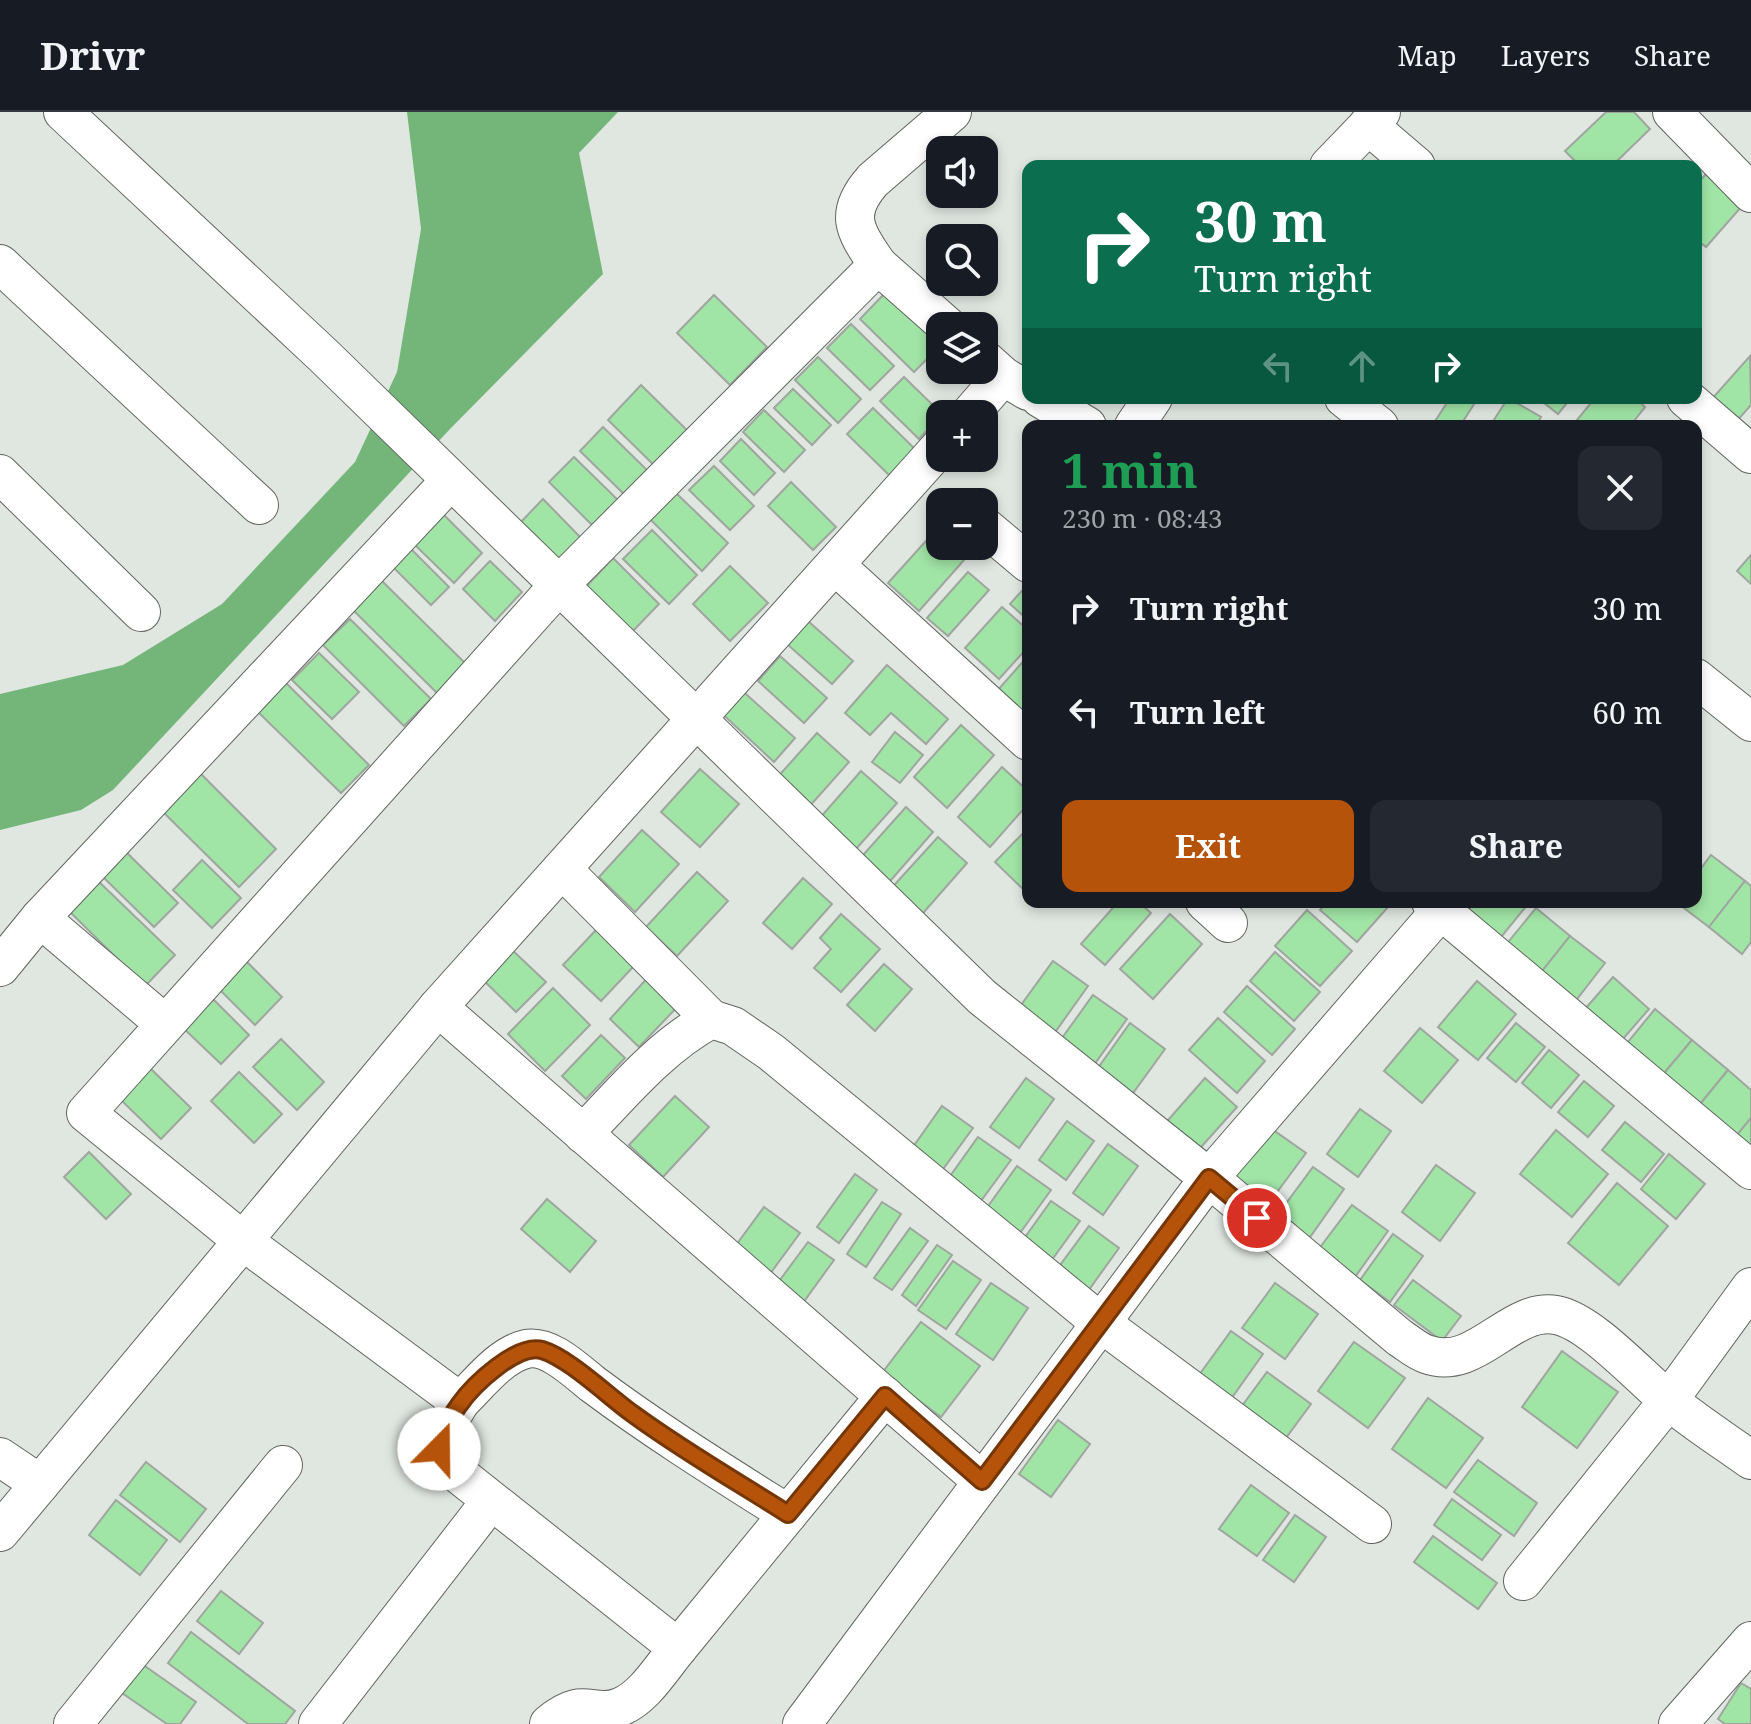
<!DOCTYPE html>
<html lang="en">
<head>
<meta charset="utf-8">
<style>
	:root { --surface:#171b24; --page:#242831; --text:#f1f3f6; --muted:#9ea1a6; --line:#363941; --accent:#b45309 }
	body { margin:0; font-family:"Noto Serif",serif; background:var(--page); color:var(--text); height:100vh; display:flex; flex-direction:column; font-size:30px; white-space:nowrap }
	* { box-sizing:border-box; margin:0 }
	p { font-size:26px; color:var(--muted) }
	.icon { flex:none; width:44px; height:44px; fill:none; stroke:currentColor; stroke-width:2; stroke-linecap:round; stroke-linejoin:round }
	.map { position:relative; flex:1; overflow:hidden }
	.side { position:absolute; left:1022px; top:308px; width:680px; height:488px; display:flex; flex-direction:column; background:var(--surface); border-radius:16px; box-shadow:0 4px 12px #0003 }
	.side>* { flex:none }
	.guide { position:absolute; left:1022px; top:48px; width:680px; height:244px; border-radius:16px; box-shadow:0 4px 12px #0003; background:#0b6e4f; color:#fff; overflow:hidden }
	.tools { position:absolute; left:926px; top:24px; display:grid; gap:16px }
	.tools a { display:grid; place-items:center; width:72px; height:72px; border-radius:16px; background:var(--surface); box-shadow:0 4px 12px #0003; font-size:40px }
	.pin { position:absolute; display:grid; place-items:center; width:68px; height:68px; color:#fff; margin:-34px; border:4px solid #fff; border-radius:50%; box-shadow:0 2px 8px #0007 }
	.me { position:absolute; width:88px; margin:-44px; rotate:22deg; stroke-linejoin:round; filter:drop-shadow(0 0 6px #0008) }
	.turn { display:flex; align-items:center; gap:28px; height:168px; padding:0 40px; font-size:36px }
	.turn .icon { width:104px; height:104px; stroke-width:2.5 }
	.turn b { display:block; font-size:56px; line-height:68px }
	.lanes { display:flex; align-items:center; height:76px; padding:0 40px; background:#0003; justify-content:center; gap:40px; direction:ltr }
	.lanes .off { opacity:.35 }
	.round { display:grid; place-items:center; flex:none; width:84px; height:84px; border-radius:16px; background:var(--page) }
	.head { display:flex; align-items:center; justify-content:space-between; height:136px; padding:0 40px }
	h1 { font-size:48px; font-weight:700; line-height:60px; color:#1e9e55 }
	.cta { display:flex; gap:16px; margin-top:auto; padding:16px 40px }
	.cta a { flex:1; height:92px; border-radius:16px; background:var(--accent); color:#fff; font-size:32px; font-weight:700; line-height:92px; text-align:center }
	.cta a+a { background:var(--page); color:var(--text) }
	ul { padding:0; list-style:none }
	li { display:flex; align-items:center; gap:24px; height:104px; padding:0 40px }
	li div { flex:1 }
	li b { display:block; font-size:30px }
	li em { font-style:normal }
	header { display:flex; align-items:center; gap:48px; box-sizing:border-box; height:112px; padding:0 40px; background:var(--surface); border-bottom:2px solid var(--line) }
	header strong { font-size:38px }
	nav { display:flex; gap:44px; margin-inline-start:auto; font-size:28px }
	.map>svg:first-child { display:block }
	.water { fill:#74b67a }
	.building { fill:#a1e5a6; stroke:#9fa59f; stroke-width:2 }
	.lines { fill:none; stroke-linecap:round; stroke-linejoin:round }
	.minor-casing { stroke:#606560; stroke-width:40 }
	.minor { stroke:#fff; stroke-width:38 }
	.route-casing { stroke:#753606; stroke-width:20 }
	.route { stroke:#b45309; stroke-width:14 }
</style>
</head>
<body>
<header>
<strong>Drivr</strong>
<nav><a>Map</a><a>Layers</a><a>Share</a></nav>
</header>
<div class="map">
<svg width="1751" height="1612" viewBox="0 0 1751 1612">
	<rect width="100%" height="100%" fill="#e0e7e1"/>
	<polygon class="water" points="407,0 618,0 579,41 603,162 450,317 113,678 81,698 0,718 0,582 123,553 222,492 355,350 397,260 421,117"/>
	<g class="building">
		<polygon points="1606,0 1634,0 1650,17 1612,54 1580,54 1565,39"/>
		<polygon points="1706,62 1742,94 1706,135 1696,127 1696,73"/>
		<polygon points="889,177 940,228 940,234 914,260 860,207"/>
		<polygon points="714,183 767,235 730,273 677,221"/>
		<polygon points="851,212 894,254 870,278 827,236"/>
		<polygon points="1750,244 1751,293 1728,319 1703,297"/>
		<polygon points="818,245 861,287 838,311 795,268"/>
		<polygon points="904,265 942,302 919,327 880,289"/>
		<polygon points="641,273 698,329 664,363 608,308"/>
		<polygon points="793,277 831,313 812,333 774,296"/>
		<polygon points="1450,286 1478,286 1460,314 1432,314"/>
		<polygon points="1508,286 1541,305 1536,314 1490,314"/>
		<polygon points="1538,286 1571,286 1558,302"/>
		<polygon points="1595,286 1635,286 1645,295 1630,314 1572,314"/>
		<polygon points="873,296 915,337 890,364 847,322"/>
		<polygon points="764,298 805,338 784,360 743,320"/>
		<polygon points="603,315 653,364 630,388 580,339"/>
		<polygon points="741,327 775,361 754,383 720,349"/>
		<polygon points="574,345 624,394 599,420 549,370"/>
		<polygon points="714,354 754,394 730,418 689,378"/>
		<polygon points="791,370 836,415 813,438 768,394"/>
		<polygon points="676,381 728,431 702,459 650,407"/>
		<polygon points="543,387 583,428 559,453 518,413"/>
		<polygon points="444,403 482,441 454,471 415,433"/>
		<polygon points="652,418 697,463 669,492 623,447"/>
		<polygon points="934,420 940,426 940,434 949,434 964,448 919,499 888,471"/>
		<polygon points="411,437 449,475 431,493 393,455"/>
		<polygon points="1751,443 1751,472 1737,459"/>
		<polygon points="613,446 659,492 630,522 584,477"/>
		<polygon points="490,449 522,480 495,509 463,477"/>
		<polygon points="730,454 768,491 730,529 693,492"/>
		<polygon points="968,460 989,478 948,524 927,506"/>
		<polygon points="381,468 465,551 437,581 353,498"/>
		<polygon points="1028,472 1028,508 1010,492"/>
		<polygon points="1002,495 1028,518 1028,535 999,567 965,536"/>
		<polygon points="350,507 431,587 404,614 323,533"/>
		<polygon points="808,509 853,549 832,572 787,532"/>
		<polygon points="319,541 359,580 332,607 292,568"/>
		<polygon points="780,544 827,586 804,611 758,569"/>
		<polygon points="1028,544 1028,606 997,579"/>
		<polygon points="887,553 948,607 926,632 891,601 870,623 845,601"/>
		<polygon points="286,571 369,653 341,681 257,599"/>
		<polygon points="738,575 795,626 774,650 718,598"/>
		<polygon points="961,613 994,643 947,696 914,665"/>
		<polygon points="895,620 923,643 900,671 872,650"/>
		<polygon points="817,621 849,650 808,696 775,668"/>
		<polygon points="1002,655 1028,679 1028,692 990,735 958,705"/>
		<polygon points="700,657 739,692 700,735 661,700"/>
		<polygon points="198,659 276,737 239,775 161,698"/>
		<polygon points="861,659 897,691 847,747 812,715"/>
		<polygon points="906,695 933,720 884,776 856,751"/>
		<polygon points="1028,716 1028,782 995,750"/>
		<polygon points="642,718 679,752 635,800 599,765"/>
		<polygon points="938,725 967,751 917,808 887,781"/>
		<polygon points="123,737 178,791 154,815 99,761"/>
		<polygon points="1711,743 1745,769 1709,815 1676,790 1696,790 1696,763"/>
		<polygon points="202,748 241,786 212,816 173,778"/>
		<polygon points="697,760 728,789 677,844 646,815"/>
		<polygon points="95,766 175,843 145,874 66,796"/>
		<polygon points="803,766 832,792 792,837 763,811"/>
		<polygon points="1745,769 1751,774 1751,830 1742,842 1709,815"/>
		<polygon points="1118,790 1139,790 1151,801 1105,853 1081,832"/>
		<polygon points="1327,790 1382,790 1388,795 1357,830 1320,798"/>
		<polygon points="1475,790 1526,790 1528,792 1493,835 1461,808"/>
		<polygon points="1536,796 1570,824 1535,868 1500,840"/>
		<polygon points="1307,798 1352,839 1320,874 1275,834"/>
		<polygon points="841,802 880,837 841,880 814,856 831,837 820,826"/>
		<polygon points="1170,802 1202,832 1153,887 1120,857"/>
		<polygon points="596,818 634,854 601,889 563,853"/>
		<polygon points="1570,824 1605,851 1570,896 1535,868"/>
		<polygon points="509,835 546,870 516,900 480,865"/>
		<polygon points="1275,840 1320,880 1294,909 1250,869"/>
		<polygon points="244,847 282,885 255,913 217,875"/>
		<polygon points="1053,849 1088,874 1051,926 1016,900"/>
		<polygon points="884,852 912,877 875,919 847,893"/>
		<polygon points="651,862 681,891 639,935 610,907"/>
		<polygon points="1613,865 1649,897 1615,936 1578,905"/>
		<polygon points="1477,869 1516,902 1478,948 1438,915"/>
		<polygon points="1247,874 1295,917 1272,943 1224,900"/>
		<polygon points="553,876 590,913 545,959 508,922"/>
		<polygon points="1093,883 1127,907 1091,957 1057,933"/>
		<polygon points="210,884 249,923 221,952 181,914"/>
		<polygon points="1655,897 1692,928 1655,972 1618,942"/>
		<polygon points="1218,906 1265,949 1237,981 1189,938"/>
		<polygon points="1130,911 1165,937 1128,988 1093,963"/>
		<polygon points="1516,911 1545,935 1516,970 1487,946"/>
		<polygon points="1420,916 1458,948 1422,991 1384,959"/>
		<polygon points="601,923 625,946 586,987 562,964"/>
		<polygon points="281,927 324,970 297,998 253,955"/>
		<polygon points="1692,928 1728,958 1692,1002 1655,972"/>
		<polygon points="1549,938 1579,963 1551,996 1522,971"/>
		<polygon points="150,956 191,996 161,1027 120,987"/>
		<polygon points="1728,958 1751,978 1751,1006 1728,1034 1692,1002"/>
		<polygon points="239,960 282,1002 254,1031 211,989"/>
		<polygon points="1026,966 1054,987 1019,1036 990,1015"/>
		<polygon points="1205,966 1237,995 1193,1044 1162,1015"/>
		<polygon points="1584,969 1614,994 1588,1025 1558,1000"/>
		<polygon points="675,984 709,1015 663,1065 629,1033"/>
		<polygon points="942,994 973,1016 938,1064 908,1042"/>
		<polygon points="1360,997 1391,1019 1358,1065 1327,1042"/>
		<polygon points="1751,1006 1751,1053 1728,1034"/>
		<polygon points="1067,1009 1094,1029 1066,1068 1039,1048"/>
		<polygon points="1625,1010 1664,1042 1641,1070 1602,1038"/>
		<polygon points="1269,1015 1306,1041 1266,1095 1230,1068"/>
		<polygon points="1556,1018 1608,1062 1572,1105 1520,1062"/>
		<polygon points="978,1025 1011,1048 975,1097 943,1074"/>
		<polygon points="1108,1032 1138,1054 1103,1103 1073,1081"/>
		<polygon points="89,1040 131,1082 106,1107 64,1065"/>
		<polygon points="1669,1042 1705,1072 1676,1107 1641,1077"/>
		<polygon points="1436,1053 1475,1081 1440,1129 1402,1100"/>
		<polygon points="1017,1054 1051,1078 1015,1128 981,1104"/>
		<polygon points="1313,1055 1344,1077 1308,1128 1276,1105"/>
		<polygon points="855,1062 877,1078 839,1131 817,1115"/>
		<polygon points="1617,1071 1668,1114 1619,1173 1568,1131"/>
		<polygon points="547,1087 596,1129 570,1160 521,1117"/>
		<polygon points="1051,1089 1080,1109 1046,1156 1018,1135"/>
		<polygon points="882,1090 901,1102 866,1155 847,1142"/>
		<polygon points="1352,1093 1388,1119 1355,1165 1318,1138"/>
		<polygon points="764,1095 800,1121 767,1166 731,1140"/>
		<polygon points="1089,1114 1119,1136 1083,1186 1052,1164"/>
		<polygon points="910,1116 928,1129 892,1178 874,1166"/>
		<polygon points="1393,1122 1423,1144 1390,1190 1360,1168"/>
		<polygon points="808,1130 834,1148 800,1195 774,1176"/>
		<polygon points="937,1133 952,1143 916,1194 902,1183"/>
		<polygon points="953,1149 981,1168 946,1217 918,1198"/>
		<polygon points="1413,1168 1461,1204 1442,1229 1394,1193"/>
		<polygon points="991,1171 1028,1196 993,1248 956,1222"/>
		<polygon points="1275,1171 1318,1202 1285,1247 1242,1216"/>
		<polygon points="921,1210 980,1254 941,1305 882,1261"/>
		<polygon points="1231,1219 1263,1242 1226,1294 1194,1270"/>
		<polygon points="1354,1230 1405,1266 1368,1316 1318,1279"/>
		<polygon points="1562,1239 1618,1280 1577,1336 1522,1295"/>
		<polygon points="1267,1260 1311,1292 1280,1334 1236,1302"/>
		<polygon points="1428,1286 1483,1326 1446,1376 1392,1337"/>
		<polygon points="1058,1308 1090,1332 1051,1385 1019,1362"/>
		<polygon points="1478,1348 1537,1391 1514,1424 1454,1380"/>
		<polygon points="146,1350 206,1397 180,1430 120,1383"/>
		<polygon points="1251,1373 1289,1401 1257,1444 1219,1417"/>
		<polygon points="1452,1387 1501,1423 1482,1448 1434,1413"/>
		<polygon points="116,1388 167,1428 140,1463 89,1423"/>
		<polygon points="1295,1403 1326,1425 1294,1470 1263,1448"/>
		<polygon points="1433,1424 1497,1471 1478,1497 1414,1450"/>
		<polygon points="221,1479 263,1511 239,1542 197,1509"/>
		<polygon points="191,1520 295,1599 285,1612 248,1612 168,1551"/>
		<polygon points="142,1552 196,1590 180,1612 167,1612 122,1581"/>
		<polygon points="1741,1571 1751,1577 1751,1612 1725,1612 1718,1607"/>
	</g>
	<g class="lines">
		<g class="minor-casing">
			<g id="minor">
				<path d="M63,0L324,244L982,885L1209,1066L1400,1226C1408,1231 1417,1239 1426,1242C1476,1261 1509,1195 1556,1203C1590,1209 1639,1264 1667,1287C1693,1309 1723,1328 1751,1348"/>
				<polyline points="1672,0 1751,81"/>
				<polyline points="1368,13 1416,54"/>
				<polyline points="1329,54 1381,0"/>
				<polyline points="0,152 259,393"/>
				<path d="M878,153C856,120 842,103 873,68L952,0"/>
				<polyline points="984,247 1003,264 1028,279"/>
				<polyline points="1040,286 1087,314"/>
				<polyline points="1344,286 1379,314"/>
				<polyline points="1686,286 1751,342"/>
				<polyline points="970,302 1003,264"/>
				<polyline points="1134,314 1153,286"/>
				<polyline points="0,362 141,500"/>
				<polyline points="984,414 1028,451"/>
				<polyline points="835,453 1028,629"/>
				<polyline points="1696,566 1751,610"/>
				<polyline points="562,757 711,907"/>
				<polyline points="1205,790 1228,811"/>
				<polyline points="1431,790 1751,1058"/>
				<polyline points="0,855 40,806"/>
				<polyline points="438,895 982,1369"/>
				<polyline points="165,912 40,806 451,368"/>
				<path d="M583,1022C623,980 660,935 711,907L733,914L771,940L1101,1211L1372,1412"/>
				<path d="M885,1284L678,1536L447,1353C431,1332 449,1310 460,1290L243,1129L86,1001L559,473L878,153L947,214"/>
				<path d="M460,1290C478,1273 500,1243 526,1237C550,1232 577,1260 594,1273C657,1320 723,1361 788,1402"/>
				<polyline points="0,1345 40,1372"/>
				<polyline points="0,1420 438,895 940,335"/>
				<polyline points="1523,1469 1668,1289 1751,1175"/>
				<polyline points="73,1612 283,1353"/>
				<polyline points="318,1612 490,1390"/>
				<path d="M549,1612C585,1582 590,1606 620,1595C644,1586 662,1555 678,1536"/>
				<polyline points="802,1612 1209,1066 1441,798"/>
				<polyline points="1678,1612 1751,1529"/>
			</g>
		</g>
		<use href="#minor" class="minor"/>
	</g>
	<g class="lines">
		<g class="route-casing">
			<path id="route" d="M439,1337C442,1321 449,1306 459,1293C473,1273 517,1231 542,1238C569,1246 609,1285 633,1302C682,1338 736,1369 788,1402L885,1284L982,1369L1209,1066L1257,1106"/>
		</g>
		<use href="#route" class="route"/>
	</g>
</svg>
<div class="tools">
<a><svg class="icon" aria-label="sound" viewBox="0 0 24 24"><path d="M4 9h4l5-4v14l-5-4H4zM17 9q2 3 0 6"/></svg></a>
<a><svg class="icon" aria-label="search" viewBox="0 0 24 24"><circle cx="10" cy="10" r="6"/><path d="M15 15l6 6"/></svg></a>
<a><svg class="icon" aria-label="layers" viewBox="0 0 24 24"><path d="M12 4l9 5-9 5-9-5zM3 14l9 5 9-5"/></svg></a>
<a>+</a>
<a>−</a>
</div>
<div class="pin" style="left:1257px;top:1106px;background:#d93025"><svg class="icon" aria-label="arrive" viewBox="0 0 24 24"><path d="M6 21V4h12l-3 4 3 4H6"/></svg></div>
<svg class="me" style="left:439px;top:1337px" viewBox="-20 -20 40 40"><circle r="19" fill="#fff"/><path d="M0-13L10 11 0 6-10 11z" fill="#b45309"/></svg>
<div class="guide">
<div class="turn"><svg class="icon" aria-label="right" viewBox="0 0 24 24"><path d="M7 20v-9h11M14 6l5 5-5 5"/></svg><div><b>30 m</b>Turn right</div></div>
<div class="lanes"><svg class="icon off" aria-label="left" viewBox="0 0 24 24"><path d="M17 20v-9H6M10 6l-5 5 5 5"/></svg><svg class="icon off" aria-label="ahead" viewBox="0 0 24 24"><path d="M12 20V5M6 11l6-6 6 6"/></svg><svg class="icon" aria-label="right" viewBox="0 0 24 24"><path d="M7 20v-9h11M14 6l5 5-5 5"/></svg></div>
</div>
<section class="side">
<div class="head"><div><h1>1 min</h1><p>230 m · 08:43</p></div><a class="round"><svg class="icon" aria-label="close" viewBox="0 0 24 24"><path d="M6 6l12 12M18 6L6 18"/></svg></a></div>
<ul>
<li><svg class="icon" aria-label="right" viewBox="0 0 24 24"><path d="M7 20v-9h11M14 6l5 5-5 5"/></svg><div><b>Turn right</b></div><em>30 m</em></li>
<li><svg class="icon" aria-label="left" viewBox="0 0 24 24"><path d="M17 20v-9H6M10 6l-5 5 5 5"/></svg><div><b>Turn left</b></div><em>60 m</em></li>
</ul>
<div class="cta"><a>Exit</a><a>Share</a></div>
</section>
</div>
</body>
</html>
